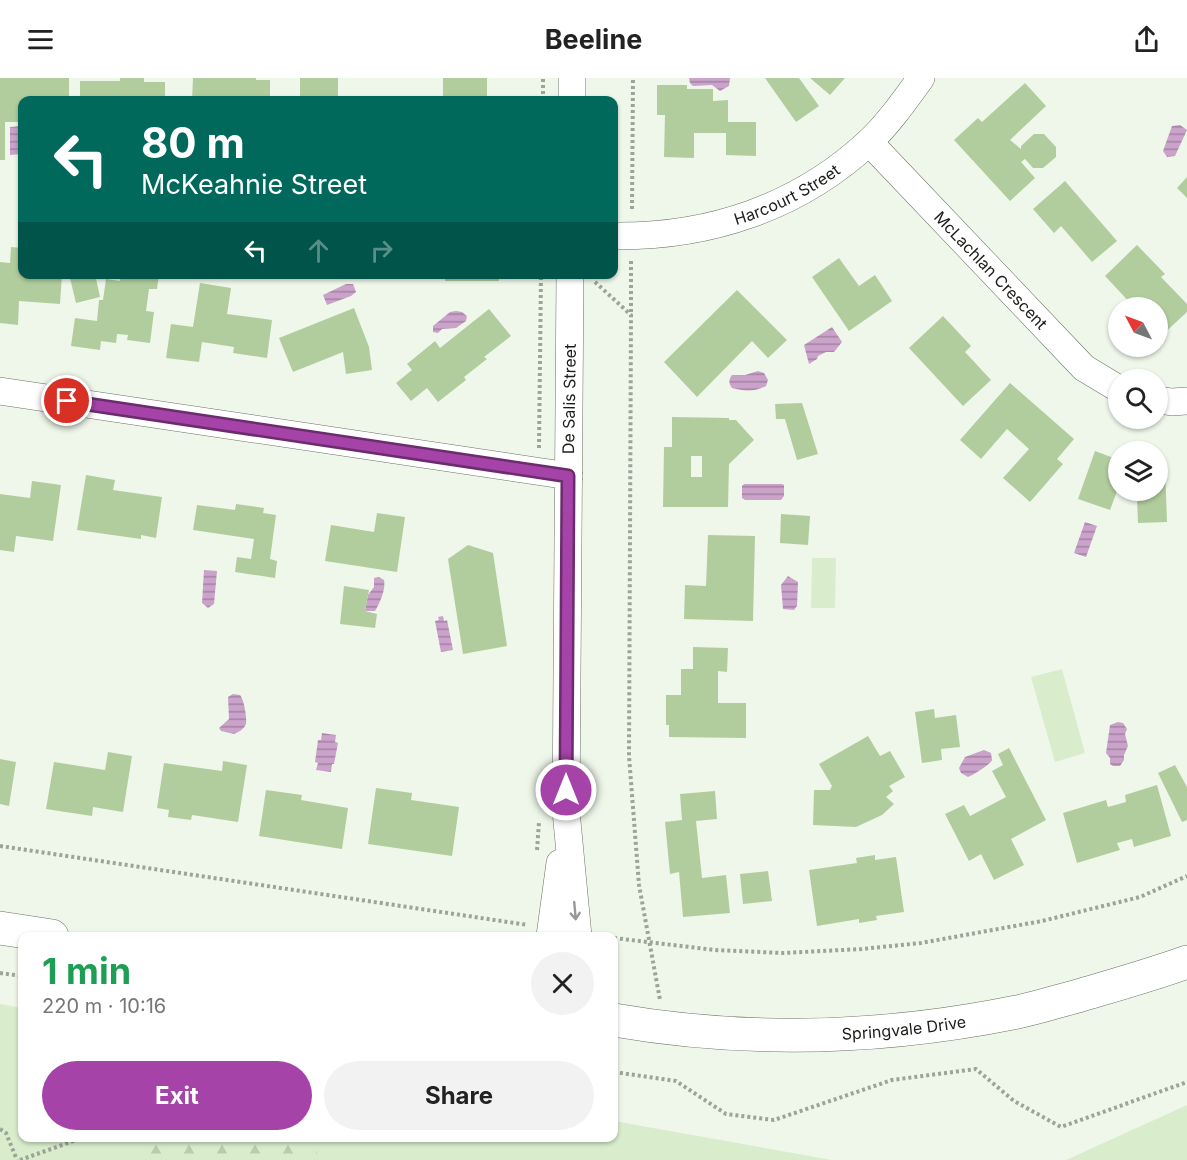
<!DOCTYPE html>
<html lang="en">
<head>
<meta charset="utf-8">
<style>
	:root { --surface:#fff; --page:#f2f2f2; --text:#222; --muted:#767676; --accent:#a543a9 }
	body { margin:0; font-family:Inter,sans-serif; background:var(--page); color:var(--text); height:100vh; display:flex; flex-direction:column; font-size:22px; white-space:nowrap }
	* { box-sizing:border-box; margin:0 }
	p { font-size:20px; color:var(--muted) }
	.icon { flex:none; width:33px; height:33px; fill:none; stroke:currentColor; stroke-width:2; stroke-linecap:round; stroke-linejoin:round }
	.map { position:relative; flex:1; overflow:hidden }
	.drawer { position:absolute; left:18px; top:854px; width:600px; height:210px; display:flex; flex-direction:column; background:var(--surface); border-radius:12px; box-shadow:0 2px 4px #0004 }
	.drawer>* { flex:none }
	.hud { position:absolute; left:18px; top:18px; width:600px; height:183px; border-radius:12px; box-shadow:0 2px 4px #0004; background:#00695c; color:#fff; overflow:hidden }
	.needle { width:39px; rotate:311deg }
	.fabs { position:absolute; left:1108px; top:219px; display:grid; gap:12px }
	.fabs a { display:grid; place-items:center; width:60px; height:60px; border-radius:50%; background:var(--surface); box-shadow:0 2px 4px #0004; font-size:30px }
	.pin { position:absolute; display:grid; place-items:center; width:51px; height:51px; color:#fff; margin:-26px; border:3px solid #fff; border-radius:50%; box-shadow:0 2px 6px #0007 }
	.me { position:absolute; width:66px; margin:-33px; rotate:0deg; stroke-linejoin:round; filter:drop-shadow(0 0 4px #0008) }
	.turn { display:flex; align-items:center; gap:21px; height:126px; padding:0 24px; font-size:27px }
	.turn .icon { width:78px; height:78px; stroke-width:2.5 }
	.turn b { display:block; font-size:42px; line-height:51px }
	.lanes { display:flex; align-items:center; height:57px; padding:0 24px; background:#0003; justify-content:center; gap:30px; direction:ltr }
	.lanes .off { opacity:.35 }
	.round { display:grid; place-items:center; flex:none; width:63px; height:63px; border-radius:32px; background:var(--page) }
	.overview { display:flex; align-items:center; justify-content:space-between; height:102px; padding:0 24px }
	h1 { font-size:36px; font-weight:700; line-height:45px; color:#1e9e55 }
	.action { display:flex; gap:12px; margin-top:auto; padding:12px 24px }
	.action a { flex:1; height:69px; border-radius:36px; background:var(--accent); color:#fff; font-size:24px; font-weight:700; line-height:69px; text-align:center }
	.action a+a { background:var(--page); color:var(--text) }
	header { display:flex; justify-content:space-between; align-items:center; height:78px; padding:0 24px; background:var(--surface); font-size:27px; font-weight:700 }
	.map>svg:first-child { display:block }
	.green { fill:#d9edcc }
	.forest { fill:url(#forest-firs) }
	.water { fill:url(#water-rules) }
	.building { fill:#b1cd9d; fill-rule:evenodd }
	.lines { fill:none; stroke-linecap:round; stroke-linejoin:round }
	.street-casing { stroke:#6b7166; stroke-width:28 }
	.secondary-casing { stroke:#6b7166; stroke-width:34 }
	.path { stroke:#9ca399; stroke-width:4; stroke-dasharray:3 3; stroke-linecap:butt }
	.street { stroke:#fff; stroke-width:27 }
	.secondary { stroke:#fff; stroke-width:33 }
	.oneway { stroke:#989997 }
	.route-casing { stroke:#6b2c6e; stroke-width:15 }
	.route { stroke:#a543a9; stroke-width:10 }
	.labels { text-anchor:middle; stroke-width:5; stroke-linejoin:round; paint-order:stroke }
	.street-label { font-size:16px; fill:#1a1d18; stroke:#fff }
</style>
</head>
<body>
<header><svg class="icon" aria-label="menu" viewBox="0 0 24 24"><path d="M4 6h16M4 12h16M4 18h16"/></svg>Beeline<svg class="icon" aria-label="share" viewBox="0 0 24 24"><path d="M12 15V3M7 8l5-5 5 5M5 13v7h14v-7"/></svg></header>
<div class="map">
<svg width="1187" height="1082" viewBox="0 0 1187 1082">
	<defs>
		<pattern id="forest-firs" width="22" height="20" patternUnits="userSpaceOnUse" patternTransform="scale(1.5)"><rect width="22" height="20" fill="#d9edcc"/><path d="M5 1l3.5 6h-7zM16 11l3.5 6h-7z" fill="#bacbae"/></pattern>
		<pattern id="water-rules" width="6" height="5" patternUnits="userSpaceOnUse" patternTransform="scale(1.5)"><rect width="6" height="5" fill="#caa2ca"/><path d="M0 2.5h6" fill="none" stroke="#a383a3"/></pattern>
	</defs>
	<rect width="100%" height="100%" fill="#eff7ea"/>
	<g class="green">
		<polygon points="812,480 836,480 835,530 811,530"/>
		<polygon points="1062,591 1085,675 1055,684 1031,599"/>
		<polygon points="0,926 22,930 22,1059 614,1059 614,1043 832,1082 0,1082"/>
		<polygon points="1187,1027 1187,1082 1066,1082"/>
	</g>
	<polygon class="forest" points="178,1059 319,1059 316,1082 108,1082"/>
	<g class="water">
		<polygon points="689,0 730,0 729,8 720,13 712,7 693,8 690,5"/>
		<polygon points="1180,47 1187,52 1175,78 1167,79 1163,73 1172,48"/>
		<polygon points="22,48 22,76 10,77 10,49"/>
		<polygon points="346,206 353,206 356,214 351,218 327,227 323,217"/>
		<polygon points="456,233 462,234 467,238 466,243 456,250 442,251 438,255 433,254 433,248 450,234"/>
		<polygon points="832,249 842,264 834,274 826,274 818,278 817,281 809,286 804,267"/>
		<path d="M758,293L764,295L768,302L766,308C754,314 744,313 732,310C728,305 729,301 732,297H745Z"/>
		<polygon points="744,406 782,406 784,407 784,418 781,422 745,422 742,420 742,408"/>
		<polygon points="1085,444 1097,448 1086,479 1074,475"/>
		<polygon points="204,492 217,493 214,526 208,530 202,525"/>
		<polygon points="788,498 798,504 797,528 794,532 783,531 781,507"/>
		<path d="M379,499L384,502C386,511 380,525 375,533H365L368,517L374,509V500Z"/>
		<polygon points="443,538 444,543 447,542 453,572 441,574 435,543 439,542 438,539"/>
		<path d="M233,616L240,617C244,621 247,640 246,646C244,651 239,654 234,656L221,653L219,650L229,641L228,619Z"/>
		<polygon points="1118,644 1123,645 1127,651 1125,656 1128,668 1124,677 1124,682 1120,688 1113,688 1110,686 1110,680 1106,675 1110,647"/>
		<polygon points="322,655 336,657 335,664 338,665 334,686 332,686 331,694 316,692 318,685 315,684 318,662 321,662"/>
		<path d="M984,672L991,675L992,682C990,687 973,697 968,699L961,695L959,690L965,679Z"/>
	</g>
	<g class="building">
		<polygon points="0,0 69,0 69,22 22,22 22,44 5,44 5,82 0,82"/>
		<polygon points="120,0 144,0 144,4 165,4 165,22 80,22 80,3 120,3"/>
		<polygon points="193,0 256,0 256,2 270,2 270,22 192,22"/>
		<polygon points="300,0 338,0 338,18 383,18 383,22 300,22"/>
		<polygon points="443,0 487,0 487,18 516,18 516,22 443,22"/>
		<polygon points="765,0 799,0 819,28 796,44"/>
		<polygon points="810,0 845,0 830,17"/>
		<polygon points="1025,5 1046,28 1010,62 1021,71 1021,68 1034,56 1044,56 1056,69 1056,79 1043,90 1033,90 1025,81 1021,84 1035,100 1010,123 954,62 978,40 982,44"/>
		<polygon points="657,7 687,7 687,11 713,11 713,23 728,22 728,44 756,44 756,78 726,77 726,55 694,55 694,80 664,79 665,37 657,37"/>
		<polygon points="1187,99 1187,120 1177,110"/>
		<polygon points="1065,103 1117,163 1092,184 1061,148 1054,155 1033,131"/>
		<polygon points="1137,167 1165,196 1161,199 1187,226 1187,234 1161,258 1158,254 1158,230 1135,230 1105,198"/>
		<polygon points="11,169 22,170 22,196 62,196 60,226 19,223 18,247 0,245 0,184 10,185"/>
		<polygon points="839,180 859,208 875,197 892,223 849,253 812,199"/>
		<polygon points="69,196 95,196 100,219 76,225"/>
		<polygon points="121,196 159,196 157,211 149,211 146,233 154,234 150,265 127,262 128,257 117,256 116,265 101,263 100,272 71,268 75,240 97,243 99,222 103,222 106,201 120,203"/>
		<rect x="445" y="196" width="54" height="7"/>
		<polygon points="200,205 231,210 227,236 272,242 267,280 233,275 234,269 202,264 199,284 166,280 171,246 193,249"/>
		<polygon points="737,212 787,262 768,280 752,263 697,319 664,284"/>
		<polygon points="354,230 369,269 372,292 346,296 343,274 293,294 279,260"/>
		<polygon points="489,231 511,258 484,279 487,281 464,299 466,302 438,324 427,310 411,323 396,305 412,292 407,286 435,263 440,270"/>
		<polygon points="943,238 971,268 965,274 991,302 963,328 909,270"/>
		<polygon points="1010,305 1074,361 1057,381 1063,386 1030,424 1003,400 1029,371 1007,351 981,381 960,362"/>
		<polygon points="802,325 818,376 797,382 785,341 776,341 775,326"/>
		<path d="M672,339L729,340V342H736L754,362L729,386L728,429H663L664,369H672ZM691,378H702V399H691Z"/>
		<polygon points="1095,373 1119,382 1119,412 1158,412 1158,389 1165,389 1167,444 1138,445 1137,420 1117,413 1110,432 1078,421"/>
		<polygon points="86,397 115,402 113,412 162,419 156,460 141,457 141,461 77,452"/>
		<polygon points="32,403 61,407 53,463 16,458 14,474 0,472 0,416 30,420"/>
		<polygon points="236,426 264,430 263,435 276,437 270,481 277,483 275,500 235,494 237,479 251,481 254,461 193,452 197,427 235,432"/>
		<polygon points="377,435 405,439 397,494 325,483 331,447 374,454"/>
		<polygon points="781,436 810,438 808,467 780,465"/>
		<polygon points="708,457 755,458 753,543 684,541 685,507 706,508"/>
		<polygon points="468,467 493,475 507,568 463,576 448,481"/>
		<polygon points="344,508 369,512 365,533 377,536 375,550 340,546"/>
		<polygon points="693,569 728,570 727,594 718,593 718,625 746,625 746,660 669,659 669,647 666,647 666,617 681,617 681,591 693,591"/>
		<polygon points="934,631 935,640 956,637 960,669 941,671 942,682 922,685 915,634"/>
		<polygon points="868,658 880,678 890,673 905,699 889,708 893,713 886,719 894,726 882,737 856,749 813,747 814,712 830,712 832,708 819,686"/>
		<polygon points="1009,670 1046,742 1011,761 1024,787 994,802 981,776 969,783 945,736 964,727 970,738 1006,719 992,693 1003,687 998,676"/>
		<polygon points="108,674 132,678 123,734 93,729 92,738 46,731 54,684 105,692"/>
		<polygon points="0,681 16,684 9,728 0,726"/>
		<polygon points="223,683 247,687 238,744 192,737 191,742 168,739 169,732 157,730 164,685 222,693"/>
		<polygon points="1175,687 1187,709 1187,742 1182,744 1158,695"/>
		<polygon points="1157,707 1171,758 1134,769 1132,761 1117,765 1120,772 1077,785 1063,735 1106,722 1108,729 1126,724 1125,717"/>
		<polygon points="376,710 412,715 411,722 459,729 452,778 368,766"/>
		<polygon points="266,712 302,717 301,722 348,730 342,771 259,758"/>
		<polygon points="715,713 717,741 696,743 702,800 726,797 730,835 683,839 679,794 670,796 665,744 682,742 680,716"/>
		<polygon points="875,777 875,782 896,779 904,834 876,838 877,842 859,845 859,841 817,848 809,792 857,785 856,780"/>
		<polygon points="768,793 772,823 743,826 740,796"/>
	</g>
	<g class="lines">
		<g class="street-casing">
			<g id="street">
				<polyline points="572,22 572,0"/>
				<path id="s1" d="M869,64L1084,290L1119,311"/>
				<path id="s2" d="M614,158C709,159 798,130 869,64C889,45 905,22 921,0"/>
				<polyline points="570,196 566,733 578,858"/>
				<polyline points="0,313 569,398"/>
				<polyline points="1158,322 1172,324 1187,323"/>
				<polyline points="550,858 560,785"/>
			</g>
		</g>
		<g class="secondary-casing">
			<g id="secondary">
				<polyline points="0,850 52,858"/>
				<path id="s3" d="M614,942C747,965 884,961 1017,934C1037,930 1058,923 1078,918C1115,907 1151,897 1187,884"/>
			</g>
		</g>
		<g class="path">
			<polyline points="543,22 543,0"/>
			<polyline points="632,131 633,0"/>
			<polyline points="631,183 631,236"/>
			<polyline points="595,204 631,237 629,678 639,807 660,922"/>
			<polyline points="539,370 541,196"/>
			<polyline points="0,768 528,847"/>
			<polyline points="537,772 539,744"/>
			<polyline points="614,860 715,872 783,875 862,871 921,865 1042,843 1140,819 1187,798"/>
			<polyline points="0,895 22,898"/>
			<polyline points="614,994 676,1003 726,1036 774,1042 892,1002 976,991 1014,1023 1061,1049 1187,1004"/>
			<polyline points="0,1051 6,1055 17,1082"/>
			<polyline points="20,1082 85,1059"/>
		</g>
		<use href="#street" class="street"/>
		<use href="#secondary" class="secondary"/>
	</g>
	<defs><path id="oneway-shaft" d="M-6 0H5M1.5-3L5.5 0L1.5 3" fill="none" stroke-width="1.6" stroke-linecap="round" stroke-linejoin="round" transform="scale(1.5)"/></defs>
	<use class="oneway" href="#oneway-shaft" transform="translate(575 833) rotate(85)"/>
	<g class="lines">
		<g class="route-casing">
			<polyline id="route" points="67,323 568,398 566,712"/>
		</g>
		<use href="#route" class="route"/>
	</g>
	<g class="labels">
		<g class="street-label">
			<text dy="6" stroke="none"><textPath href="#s2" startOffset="180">Harcourt Street</textPath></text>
			<text dy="6" stroke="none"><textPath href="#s1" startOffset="177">McLachlan Crescent</textPath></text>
			<text transform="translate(569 321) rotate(-89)" y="6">De Salis Street</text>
			<text dy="6" stroke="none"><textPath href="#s3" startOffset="291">Springvale Drive</textPath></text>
		</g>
	</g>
</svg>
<div class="fabs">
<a><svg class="needle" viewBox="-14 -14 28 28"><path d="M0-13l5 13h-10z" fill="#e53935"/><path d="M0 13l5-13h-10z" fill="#767676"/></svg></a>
<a><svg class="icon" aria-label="search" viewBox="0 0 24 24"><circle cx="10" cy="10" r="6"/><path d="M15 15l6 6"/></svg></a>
<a><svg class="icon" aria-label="layers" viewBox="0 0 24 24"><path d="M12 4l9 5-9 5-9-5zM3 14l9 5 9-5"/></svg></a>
</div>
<div class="pin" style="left:67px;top:323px;background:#d93025"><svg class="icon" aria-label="arrive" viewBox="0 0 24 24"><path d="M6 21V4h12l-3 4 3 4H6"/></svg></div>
<svg class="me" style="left:566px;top:712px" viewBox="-20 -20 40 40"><circle r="17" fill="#a543a9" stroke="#fff" stroke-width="3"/><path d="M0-11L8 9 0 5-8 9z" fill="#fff"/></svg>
<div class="hud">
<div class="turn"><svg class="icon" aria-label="left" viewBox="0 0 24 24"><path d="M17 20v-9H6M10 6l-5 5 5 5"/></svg><div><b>80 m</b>McKeahnie Street</div></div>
<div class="lanes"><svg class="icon" aria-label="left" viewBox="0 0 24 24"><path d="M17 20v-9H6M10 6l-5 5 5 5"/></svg><svg class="icon off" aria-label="ahead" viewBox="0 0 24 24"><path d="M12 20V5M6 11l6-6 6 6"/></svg><svg class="icon off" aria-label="right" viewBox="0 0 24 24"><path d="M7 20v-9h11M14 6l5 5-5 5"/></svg></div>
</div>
<section class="drawer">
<div class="overview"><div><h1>1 min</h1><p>220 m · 10:16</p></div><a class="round"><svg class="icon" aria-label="close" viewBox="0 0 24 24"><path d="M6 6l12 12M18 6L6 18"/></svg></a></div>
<div class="action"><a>Exit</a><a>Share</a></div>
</section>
</div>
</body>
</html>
